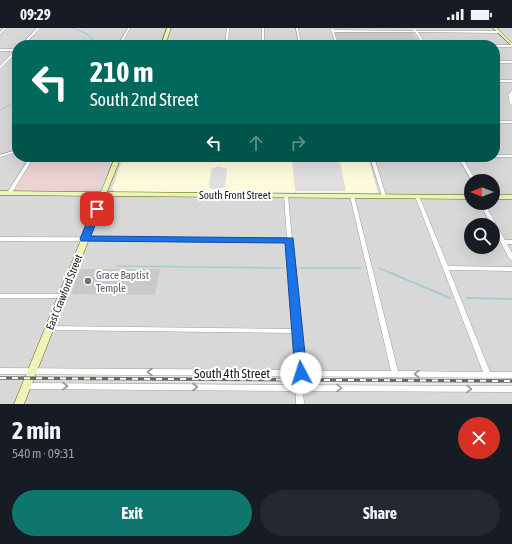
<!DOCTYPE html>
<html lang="en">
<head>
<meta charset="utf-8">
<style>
	:root { --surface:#171b24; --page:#242831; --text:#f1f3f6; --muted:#9ea1a6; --accent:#0f766e }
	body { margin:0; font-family:"Asap Condensed",sans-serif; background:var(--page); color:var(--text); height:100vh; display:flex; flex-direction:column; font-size:15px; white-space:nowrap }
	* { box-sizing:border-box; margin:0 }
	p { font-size:13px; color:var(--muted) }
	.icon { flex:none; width:22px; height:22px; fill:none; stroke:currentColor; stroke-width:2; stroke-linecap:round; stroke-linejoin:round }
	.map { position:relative; height:376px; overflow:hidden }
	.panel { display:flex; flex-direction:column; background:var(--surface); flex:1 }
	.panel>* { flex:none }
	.banner { position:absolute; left:12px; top:12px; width:488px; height:122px; border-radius:16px; box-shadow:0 4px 16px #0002; background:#00695c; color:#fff; overflow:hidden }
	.needle { width:26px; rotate:270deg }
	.fabs { position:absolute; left:464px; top:146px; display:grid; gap:8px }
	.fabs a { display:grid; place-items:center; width:36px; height:36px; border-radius:50%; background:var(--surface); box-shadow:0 4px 16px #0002; font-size:20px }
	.pin { position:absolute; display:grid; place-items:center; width:34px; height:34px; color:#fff; margin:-17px; border-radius:8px; box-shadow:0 2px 6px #0006 }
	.me { position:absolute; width:44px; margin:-22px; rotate:355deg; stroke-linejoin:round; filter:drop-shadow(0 0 3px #0008) }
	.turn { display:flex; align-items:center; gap:14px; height:84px; padding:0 12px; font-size:18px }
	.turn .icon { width:52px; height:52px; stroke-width:2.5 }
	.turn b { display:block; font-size:28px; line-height:34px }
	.lanes { display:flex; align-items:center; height:38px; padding:0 12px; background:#0003; justify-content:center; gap:20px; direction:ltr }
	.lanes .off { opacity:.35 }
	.round { display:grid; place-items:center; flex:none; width:42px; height:42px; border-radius:21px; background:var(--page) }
	.headline { display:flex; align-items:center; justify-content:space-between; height:68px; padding:0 12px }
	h1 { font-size:24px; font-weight:700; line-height:30px }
	.button { display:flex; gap:8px; margin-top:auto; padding:8px 12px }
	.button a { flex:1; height:46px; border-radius:24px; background:var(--accent); color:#fff; font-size:16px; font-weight:700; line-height:46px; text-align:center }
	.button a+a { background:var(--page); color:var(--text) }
	.status { display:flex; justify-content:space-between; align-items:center; height:28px; padding:0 20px; background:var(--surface); direction:ltr }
	.status svg { height:11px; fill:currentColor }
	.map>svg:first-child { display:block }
	.residential { fill:#d9d8d8; fill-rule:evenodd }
	.commercial { fill:#ebd3d2 }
	.education { fill:#fbfbdb }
	.religious { fill:#c9c9c9 }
	.parking { fill:#dfdfdf }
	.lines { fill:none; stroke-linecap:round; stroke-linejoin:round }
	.stream-far2 { stroke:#a6cbd5; stroke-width:1 }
	.stream-far1 { stroke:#a6cbd5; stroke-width:1.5 }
	.stream { stroke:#a6cbd5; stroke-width:2 }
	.street-casing { stroke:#9f9f9f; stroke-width:1 }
	.secondary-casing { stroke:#5c650f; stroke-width:1 }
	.street { fill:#fff; fill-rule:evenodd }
	.secondary { fill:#eff2b9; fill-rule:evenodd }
	.rail-casing { stroke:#696969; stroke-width:3.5 }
	.rail { stroke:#fff; stroke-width:2; stroke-dasharray:6; stroke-linecap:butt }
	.oneway { stroke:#989898 }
	.route { fill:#1a73e8; stroke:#114b97 }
	.worship-dot { fill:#6b7280; stroke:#fff; stroke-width:1.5 }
	.labels { text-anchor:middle; stroke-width:4; stroke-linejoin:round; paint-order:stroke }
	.street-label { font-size:11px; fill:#1b1b1b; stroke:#fff }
	.worship-label { font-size:11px; fill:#5b616d; stroke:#fff; text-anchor:start }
	.near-street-label { font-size:13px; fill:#1b1b1b; stroke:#fff }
</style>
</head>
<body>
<div class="status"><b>09:29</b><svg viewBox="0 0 49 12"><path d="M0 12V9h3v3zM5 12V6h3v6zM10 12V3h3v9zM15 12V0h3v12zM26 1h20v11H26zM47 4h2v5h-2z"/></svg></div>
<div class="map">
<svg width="512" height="376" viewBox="0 0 512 376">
	<rect width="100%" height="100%" fill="#ece8e1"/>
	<g class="residential">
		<path d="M0,0H512V347H0ZM17,17H495V129H17ZM471,153H493V175H471ZM471,197H493V219H471Z"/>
		<polygon points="0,352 512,359 512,376 0,376"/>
	</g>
	<polygon class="commercial" points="35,129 111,129 98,161 95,164 14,163"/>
	<polygon class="education" points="123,129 368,129 378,165 115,164 112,161"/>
	<g class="religious">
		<polygon points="335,4 412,4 421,16 341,16 338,15"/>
		<polygon points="80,241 160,241 155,267 71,266"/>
	</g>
	<g class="parking">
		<polygon points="292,129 339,129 346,163 295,163"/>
		<polygon points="218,138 227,141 225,159 214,162 209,159 211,141"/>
	</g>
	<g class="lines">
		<g class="stream-far2">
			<polyline points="72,0 87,6 99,17"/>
			<polyline points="0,82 17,73"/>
		</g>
		<g class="stream-far1">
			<polyline points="117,238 283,240"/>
			<polyline points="300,240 361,240"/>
			<polyline points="379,240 393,246"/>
		</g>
		<g class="stream">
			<polyline points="391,245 450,270"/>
			<polyline points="467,270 512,271"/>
		</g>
		<g class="street-casing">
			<g id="street">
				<polygon points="4,0 7,0 0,6 0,4"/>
				<polygon points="37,0 40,0 24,17 21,17"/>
				<polygon points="128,0 130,0 122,15 225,16 227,0 229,0 228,16 262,16 262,0 264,0 264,16 282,16 283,17 118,17"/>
				<polygon points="296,0 298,0 301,17 299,17"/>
				<polygon points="332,0 334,2 414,3 413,1 414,0 417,3 498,3 499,4 498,5 418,4 426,17 424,17 415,4 334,4 338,17 336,17 331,1"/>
				<rect x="495" y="17" width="17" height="2"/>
				<polygon points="0,21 17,21 17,24 0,41 0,38 14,23 0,23"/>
				<rect x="495" y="33" width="17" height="2"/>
				<rect x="495" y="52" width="17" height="2"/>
				<polygon points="511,63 512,63 512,77 510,76 508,67"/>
				<rect x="495" y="93" width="17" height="2"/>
				<polygon points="17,122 17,124 0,129 0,127"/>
				<polygon points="495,127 512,127 512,129 494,129 495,129"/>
				<polygon points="30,129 34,129 11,166 7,166 7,165"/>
				<polygon points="370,129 374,129 386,168 386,169 382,169 382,168"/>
				<polygon points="458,129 462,129 476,153 472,153"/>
				<polygon points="284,167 288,167 288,168 304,343 391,343 350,168 352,167 354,168 398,343 483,344 415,168 417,167 419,168 448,238 512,239 512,243 449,242 490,344 512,344 512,350 0,346 0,340 297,342 294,305 49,302 47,302 46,300 47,298 49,298 294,301 287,214 0,213 0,209 287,210 284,168"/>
				<polygon points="480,175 484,175 505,212 512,212 512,216 507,216 512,225 512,232 510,231 509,230 493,200 493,197 491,197"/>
				<polygon points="0,266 64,266 65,268 64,270 0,270"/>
				<polygon points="26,355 297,357 299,356 301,357 512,358 512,364 303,363 304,376 296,376 296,363 26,361 24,360 22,358 24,356"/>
			</g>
		</g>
		<g class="secondary-casing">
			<g id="secondary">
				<polygon points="167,0 171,0 165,17 161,17"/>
				<polygon points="493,0 497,0 512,15 512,18"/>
				<polygon points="115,129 121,129 107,164 471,167 471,171 106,168 24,376 14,376 99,168 0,167 0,163 101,164"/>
				<rect x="493" y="167" width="19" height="4"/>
			</g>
		</g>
		<use href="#street" class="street"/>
		<use href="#secondary" class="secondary"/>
		<g class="rail-casing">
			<polyline id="rail" points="0,350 512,353"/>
		</g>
		<use href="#rail" class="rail"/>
	</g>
	<defs><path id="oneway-chevron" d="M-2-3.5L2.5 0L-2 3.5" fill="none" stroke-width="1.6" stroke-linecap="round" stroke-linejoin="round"/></defs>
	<g class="oneway">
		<use href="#oneway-chevron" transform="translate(150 344) rotate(-180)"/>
		<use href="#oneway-chevron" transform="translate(417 346) rotate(-180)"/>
		<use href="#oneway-chevron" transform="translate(65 358)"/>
		<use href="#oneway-chevron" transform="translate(195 359)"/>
		<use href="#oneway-chevron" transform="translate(339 360) rotate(1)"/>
		<use href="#oneway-chevron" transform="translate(469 361) rotate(1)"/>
	</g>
	<polygon class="route" points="97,178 101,181 91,208 293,210 307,345 306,349 301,351 297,349 295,345 285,215 81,213 80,211 92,181"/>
	<circle class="worship-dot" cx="88" cy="253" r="4"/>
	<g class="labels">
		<g class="street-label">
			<text x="235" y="171">South Front Street</text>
			<text transform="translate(64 264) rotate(-68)" y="4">East Crawford Street</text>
		</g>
		<g class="worship-label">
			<text x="96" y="251">Grace Baptist<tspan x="96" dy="13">Temple</tspan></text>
		</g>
		<g class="near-street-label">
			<text x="232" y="350">South 4th Street</text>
		</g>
	</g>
</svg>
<div class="fabs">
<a><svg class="needle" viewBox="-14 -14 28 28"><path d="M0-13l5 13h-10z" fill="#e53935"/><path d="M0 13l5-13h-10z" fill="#9ea1a6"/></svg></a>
<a><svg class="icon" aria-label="search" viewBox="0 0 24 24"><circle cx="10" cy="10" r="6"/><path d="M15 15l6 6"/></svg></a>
</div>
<div class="pin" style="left:97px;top:181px;background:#d93025"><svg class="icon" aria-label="arrive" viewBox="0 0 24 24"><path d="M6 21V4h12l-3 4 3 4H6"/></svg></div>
<svg class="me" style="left:301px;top:345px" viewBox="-20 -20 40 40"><circle r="19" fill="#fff"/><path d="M0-13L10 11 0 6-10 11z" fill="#1a73e8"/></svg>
<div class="banner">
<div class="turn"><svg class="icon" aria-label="left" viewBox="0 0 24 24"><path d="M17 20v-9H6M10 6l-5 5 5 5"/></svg><div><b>210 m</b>South 2nd Street</div></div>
<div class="lanes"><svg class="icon" aria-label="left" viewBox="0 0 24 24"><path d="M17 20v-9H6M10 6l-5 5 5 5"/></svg><svg class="icon off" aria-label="ahead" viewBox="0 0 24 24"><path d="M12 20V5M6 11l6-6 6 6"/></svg><svg class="icon off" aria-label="right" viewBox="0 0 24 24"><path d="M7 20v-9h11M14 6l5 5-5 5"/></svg></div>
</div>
</div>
<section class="panel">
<div class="headline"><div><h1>2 min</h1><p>540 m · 09:31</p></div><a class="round" style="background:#d93025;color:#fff"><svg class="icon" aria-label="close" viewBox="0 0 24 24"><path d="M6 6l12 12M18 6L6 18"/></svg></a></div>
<div class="button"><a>Exit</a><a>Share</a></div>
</section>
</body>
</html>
